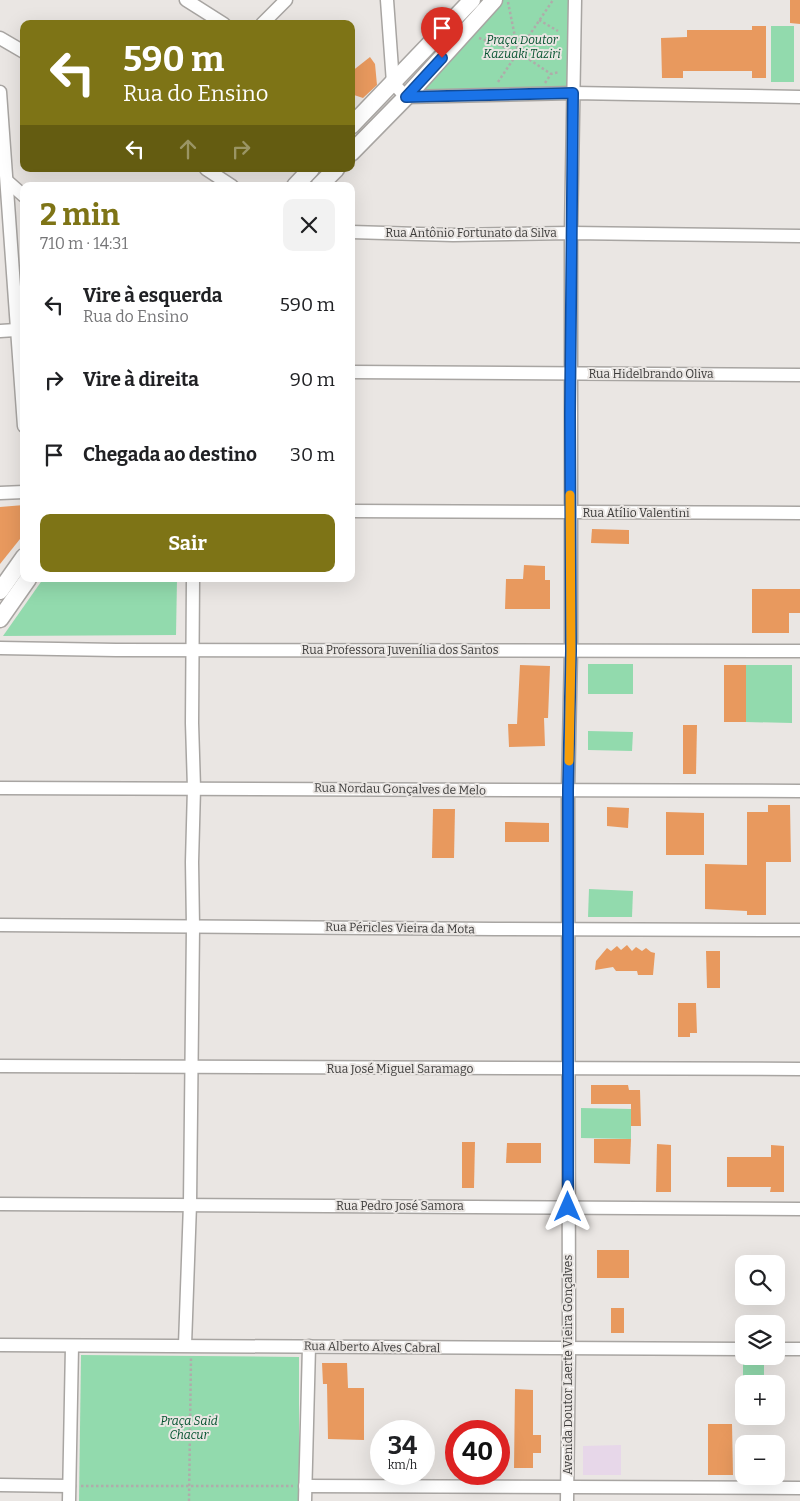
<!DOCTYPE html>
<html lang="pt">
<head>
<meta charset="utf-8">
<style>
	:root { --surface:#fff; --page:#f2f2f2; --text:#202124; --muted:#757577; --accent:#7e7416 }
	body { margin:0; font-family:Bitter,serif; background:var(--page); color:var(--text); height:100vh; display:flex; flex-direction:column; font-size:19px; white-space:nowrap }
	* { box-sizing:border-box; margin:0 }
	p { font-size:16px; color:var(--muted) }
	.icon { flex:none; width:28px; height:28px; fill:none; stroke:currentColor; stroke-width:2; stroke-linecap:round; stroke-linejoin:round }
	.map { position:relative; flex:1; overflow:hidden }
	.sheet { position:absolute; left:20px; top:182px; width:335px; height:400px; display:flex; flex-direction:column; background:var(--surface); border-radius:10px; box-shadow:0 5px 20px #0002 }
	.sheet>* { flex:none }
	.top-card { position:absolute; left:20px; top:20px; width:335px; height:152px; border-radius:10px; box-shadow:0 5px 20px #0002; background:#7e7416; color:#fff; overflow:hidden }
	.controls { position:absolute; left:735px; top:1255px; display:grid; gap:10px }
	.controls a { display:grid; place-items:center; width:50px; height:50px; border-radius:10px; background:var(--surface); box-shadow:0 5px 20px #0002; font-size:25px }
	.speed { position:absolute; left:370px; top:1420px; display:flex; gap:10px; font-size:25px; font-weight:700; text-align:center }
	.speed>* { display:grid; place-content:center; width:65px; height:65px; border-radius:50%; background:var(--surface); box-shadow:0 5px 20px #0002; line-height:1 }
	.speed small { font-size:12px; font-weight:400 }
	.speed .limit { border:8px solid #d22; background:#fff; color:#111 }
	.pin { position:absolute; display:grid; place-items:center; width:42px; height:42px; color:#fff; margin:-51px -21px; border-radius:50% 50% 50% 0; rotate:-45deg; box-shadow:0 0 5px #0007 }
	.pin .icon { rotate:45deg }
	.me { position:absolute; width:55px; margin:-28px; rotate:0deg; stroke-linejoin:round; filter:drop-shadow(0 0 4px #0008) }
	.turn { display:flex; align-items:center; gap:18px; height:105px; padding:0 20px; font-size:22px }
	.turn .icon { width:65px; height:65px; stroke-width:2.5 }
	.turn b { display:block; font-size:35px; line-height:42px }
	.lanes { display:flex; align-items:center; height:48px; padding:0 20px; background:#0003; justify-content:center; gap:25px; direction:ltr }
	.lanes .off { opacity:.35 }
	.round { display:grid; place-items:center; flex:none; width:52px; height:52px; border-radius:10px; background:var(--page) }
	.overview { display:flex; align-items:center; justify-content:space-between; height:85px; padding:0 20px }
	h1 { font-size:30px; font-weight:700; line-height:38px; color:var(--accent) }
	.action { display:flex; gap:10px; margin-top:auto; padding:10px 20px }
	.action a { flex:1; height:58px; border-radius:10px; background:var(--accent); color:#fff; font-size:20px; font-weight:700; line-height:58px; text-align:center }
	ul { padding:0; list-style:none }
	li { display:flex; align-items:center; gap:15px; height:75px; padding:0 20px }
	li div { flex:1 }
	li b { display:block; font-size:19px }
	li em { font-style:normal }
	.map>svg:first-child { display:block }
	.education { fill:#e7d7e9 }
	.green { fill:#92daad }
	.building { fill:#e8995e }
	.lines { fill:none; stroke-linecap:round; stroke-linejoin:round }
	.minor-casing { stroke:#a8a5a2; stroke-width:15 }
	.major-casing { stroke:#a8a5a2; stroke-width:19 }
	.path { stroke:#afacaa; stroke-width:2.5; stroke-dasharray:2.5 2.5; stroke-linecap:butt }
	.minor { stroke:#fff; stroke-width:12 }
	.major { stroke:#fff; stroke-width:16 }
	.route-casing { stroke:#114b97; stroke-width:12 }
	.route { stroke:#1a73e8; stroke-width:9 }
	.slow { stroke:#f59e0b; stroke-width:9 }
	.labels { text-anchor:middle; stroke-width:4; stroke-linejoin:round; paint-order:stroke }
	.park-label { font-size:12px; font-style:italic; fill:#04522f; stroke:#eae6e3 }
	.street-label { font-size:12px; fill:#3d3c3b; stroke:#eae6e3 }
</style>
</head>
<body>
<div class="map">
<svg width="800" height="1501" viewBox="0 0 800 1501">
	<rect width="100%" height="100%" fill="#eae6e3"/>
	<polygon class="education" points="621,1445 621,1475 583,1475 583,1446"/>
	<g class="green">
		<polygon points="502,0 575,0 573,93 408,98"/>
		<rect x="771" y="26" width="23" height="56"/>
		<polygon points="43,579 177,579 176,635 3,636"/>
		<rect x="588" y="664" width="45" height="30"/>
		<polygon points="746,665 792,665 792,723 746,722"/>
		<polygon points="588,731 633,732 632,751 588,750"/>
		<polygon points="589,889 633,891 632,917 588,917"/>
		<polygon points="581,1108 631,1109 631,1139 581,1138"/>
		<polygon points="81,1355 299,1357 299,1501 79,1501"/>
		<polygon points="764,1363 764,1384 744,1384 744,1416 764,1416 764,1418 743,1418 743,1364"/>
	</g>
	<g class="building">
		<polygon points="790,0 800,0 800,24 790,23"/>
		<polygon points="752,26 766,26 766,78 752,78 752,71 683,71 683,78 662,78 661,38 687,37 687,30 752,30"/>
		<polygon points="370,57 375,64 377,85 363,98 351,94 351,72"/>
		<polygon points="24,505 24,534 0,564 0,507"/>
		<polygon points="592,529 629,530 629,544 591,543"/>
		<polygon points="524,565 545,566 545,580 550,580 550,609 505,609 506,579 523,579"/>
		<polygon points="752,589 800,589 800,613 789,613 789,633 752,633"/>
		<polygon points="520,665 550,666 548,718 544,718 545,746 509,747 508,724 517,724"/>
		<rect x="724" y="665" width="22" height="57"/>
		<polygon points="683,725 697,725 696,774 683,774"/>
		<polygon points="768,805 790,805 791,862 766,862 766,915 747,915 747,911 705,909 705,864 747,865 747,812 768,812"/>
		<polygon points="607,807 629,808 628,828 607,826"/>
		<polygon points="433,809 455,809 454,858 432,858"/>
		<polygon points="666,812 704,813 704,855 666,855"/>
		<polygon points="505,822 549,823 549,842 505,842"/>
		<polygon points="627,945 632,951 636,947 642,951 646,948 651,952 655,953 653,975 638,975 637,971 616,971 613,967 595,970 596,961 607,948 611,951 617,946 621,950"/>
		<polygon points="706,951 720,951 720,988 707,988"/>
		<polygon points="678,1003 696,1003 697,1033 690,1033 690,1037 678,1037"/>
		<polygon points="591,1085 628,1085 629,1090 640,1090 641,1126 631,1126 631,1104 591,1104"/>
		<polygon points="594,1139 631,1139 630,1164 594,1163"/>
		<polygon points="462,1142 475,1142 474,1188 462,1188"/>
		<polygon points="507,1143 541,1143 541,1163 506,1163"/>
		<polygon points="657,1144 671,1145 671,1192 656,1192"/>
		<polygon points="771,1145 784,1146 784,1192 770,1192 771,1187 727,1187 727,1157 771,1157"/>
		<rect x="597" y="1250" width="32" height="28"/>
		<rect x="611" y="1308" width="13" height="25"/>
		<polygon points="322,1363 347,1363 348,1388 364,1388 364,1440 328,1439 327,1384 323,1384"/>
		<polygon points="515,1389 533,1390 533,1435 541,1435 541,1453 533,1453 533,1468 514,1468"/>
		<polygon points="708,1424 732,1424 733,1475 708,1475"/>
	</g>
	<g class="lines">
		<g class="minor-casing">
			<g id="minor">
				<polyline points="186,0 224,24"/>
				<polyline points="387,0 393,83 406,97 573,93 800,97"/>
				<polyline points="262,24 286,0"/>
				<polyline points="0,38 24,52"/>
				<polyline points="0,92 24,426"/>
				<polyline points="206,169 232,186"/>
				<polyline points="7,181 24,196"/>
				<polyline points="351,232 453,235 571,233 800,236"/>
				<polyline points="0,331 16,330 22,335"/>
				<polyline points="351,372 800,375"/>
				<polyline points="0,493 24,492"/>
				<polyline points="351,511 800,513"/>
				<polyline points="0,648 116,650 800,651"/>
				<polyline points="0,788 800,791"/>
				<polyline points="0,925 495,929 800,930"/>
				<polyline points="0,1066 800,1069"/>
				<polyline points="0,1204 800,1209"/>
				<polyline points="0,1345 744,1349"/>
				<polyline points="185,1345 190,1204 193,927 192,862 194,788 192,723 193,579"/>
				<polyline points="776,1349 800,1349"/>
				<polyline points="0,1485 69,1486"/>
				<polyline points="305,1486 800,1488"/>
				<polyline points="69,1501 72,1346"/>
				<polyline points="305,1501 309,1346"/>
				<polyline points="567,1501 569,1349 568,790 571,651 571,233 575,0"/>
			</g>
		</g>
		<g class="major-casing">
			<g id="major">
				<polyline points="351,126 472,0"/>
				<polyline points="351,153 406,97 494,0"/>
				<polyline points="295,186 311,169"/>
				<polyline points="319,186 336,169"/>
				<polyline points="0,591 24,557"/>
				<polyline points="0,619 28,579"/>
			</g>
		</g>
		<g class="path">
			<polyline points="508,2 518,52"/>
			<polyline points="539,20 558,31"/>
			<polyline points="479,38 518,52 551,74"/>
			<polyline points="498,82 553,0"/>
			<polyline points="545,83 551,74 559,72"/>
			<polyline points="81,1486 293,1486"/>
			<polyline points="189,1501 191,1357"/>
		</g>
		<use href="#minor" class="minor"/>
		<use href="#major" class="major"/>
	</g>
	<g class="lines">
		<g class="route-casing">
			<polyline id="route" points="442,58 406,97 573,93 570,414 571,651 568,790 568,1207"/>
		</g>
		<use href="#route" class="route"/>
		<polyline class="slow" points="569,761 571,651 570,495"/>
	</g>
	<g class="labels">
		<g class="park-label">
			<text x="522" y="44">Praça Doutor<tspan x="522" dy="14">Kazuaki Taziri</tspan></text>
			<text x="189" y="1425">Praça Said<tspan x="189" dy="14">Chacur</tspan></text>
		</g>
		<g class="street-label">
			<text x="471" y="237">Rua Antônio Fortunato da Silva</text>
			<text x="651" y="378">Rua Hidelbrando Oliva</text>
			<text x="636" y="517">Rua Atílio Valentini</text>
			<text x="400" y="654">Rua Professora Juvenília dos Santos</text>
			<text transform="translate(400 789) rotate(1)" y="4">Rua Nordau Gonçalves de Melo</text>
			<text transform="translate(400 928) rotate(1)" y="4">Rua Péricles Vieira da Mota</text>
			<text x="400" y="1073">Rua José Miguel Saramago</text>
			<text x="400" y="1210">Rua Pedro José Samora</text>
			<text transform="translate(372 1347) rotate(1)" y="4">Rua Alberto Alves Cabral</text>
			<text transform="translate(568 1365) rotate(-90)" y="4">Avenida Doutor Laerte Vieira Gonçalves</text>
		</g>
	</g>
</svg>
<div class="controls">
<a><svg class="icon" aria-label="search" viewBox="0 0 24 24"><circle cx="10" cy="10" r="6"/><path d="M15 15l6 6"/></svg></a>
<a><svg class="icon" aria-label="layers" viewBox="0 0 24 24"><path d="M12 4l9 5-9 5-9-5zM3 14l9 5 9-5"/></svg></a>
<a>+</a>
<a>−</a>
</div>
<div class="speed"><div>34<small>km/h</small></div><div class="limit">40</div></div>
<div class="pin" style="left:442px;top:58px;background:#d93025"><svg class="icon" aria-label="arrive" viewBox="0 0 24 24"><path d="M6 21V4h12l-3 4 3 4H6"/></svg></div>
<svg class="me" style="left:568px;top:1207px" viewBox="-20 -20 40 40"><path d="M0-17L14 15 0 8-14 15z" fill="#1a73e8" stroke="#fff" stroke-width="4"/></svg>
<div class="top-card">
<div class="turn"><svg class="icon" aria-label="left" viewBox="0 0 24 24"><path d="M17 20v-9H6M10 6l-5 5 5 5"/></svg><div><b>590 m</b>Rua do Ensino</div></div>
<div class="lanes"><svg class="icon" aria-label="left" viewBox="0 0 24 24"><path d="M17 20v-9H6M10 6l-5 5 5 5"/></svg><svg class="icon off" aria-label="ahead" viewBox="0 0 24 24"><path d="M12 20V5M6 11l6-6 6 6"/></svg><svg class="icon off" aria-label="right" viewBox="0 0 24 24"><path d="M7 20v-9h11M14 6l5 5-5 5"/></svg></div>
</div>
<section class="sheet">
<div class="overview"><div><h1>2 min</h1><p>710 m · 14:31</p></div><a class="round"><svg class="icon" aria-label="close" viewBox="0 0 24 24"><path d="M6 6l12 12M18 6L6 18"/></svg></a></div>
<ul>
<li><svg class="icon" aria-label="left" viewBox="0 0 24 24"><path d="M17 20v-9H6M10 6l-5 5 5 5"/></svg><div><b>Vire à esquerda</b><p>Rua do Ensino</p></div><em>590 m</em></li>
<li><svg class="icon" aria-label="right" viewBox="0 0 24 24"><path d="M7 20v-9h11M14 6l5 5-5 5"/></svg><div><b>Vire à direita</b></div><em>90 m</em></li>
<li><svg class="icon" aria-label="arrive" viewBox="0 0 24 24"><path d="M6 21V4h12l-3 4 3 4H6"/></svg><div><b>Chegada ao destino</b></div><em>30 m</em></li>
</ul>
<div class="action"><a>Sair</a></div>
</section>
</div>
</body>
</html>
